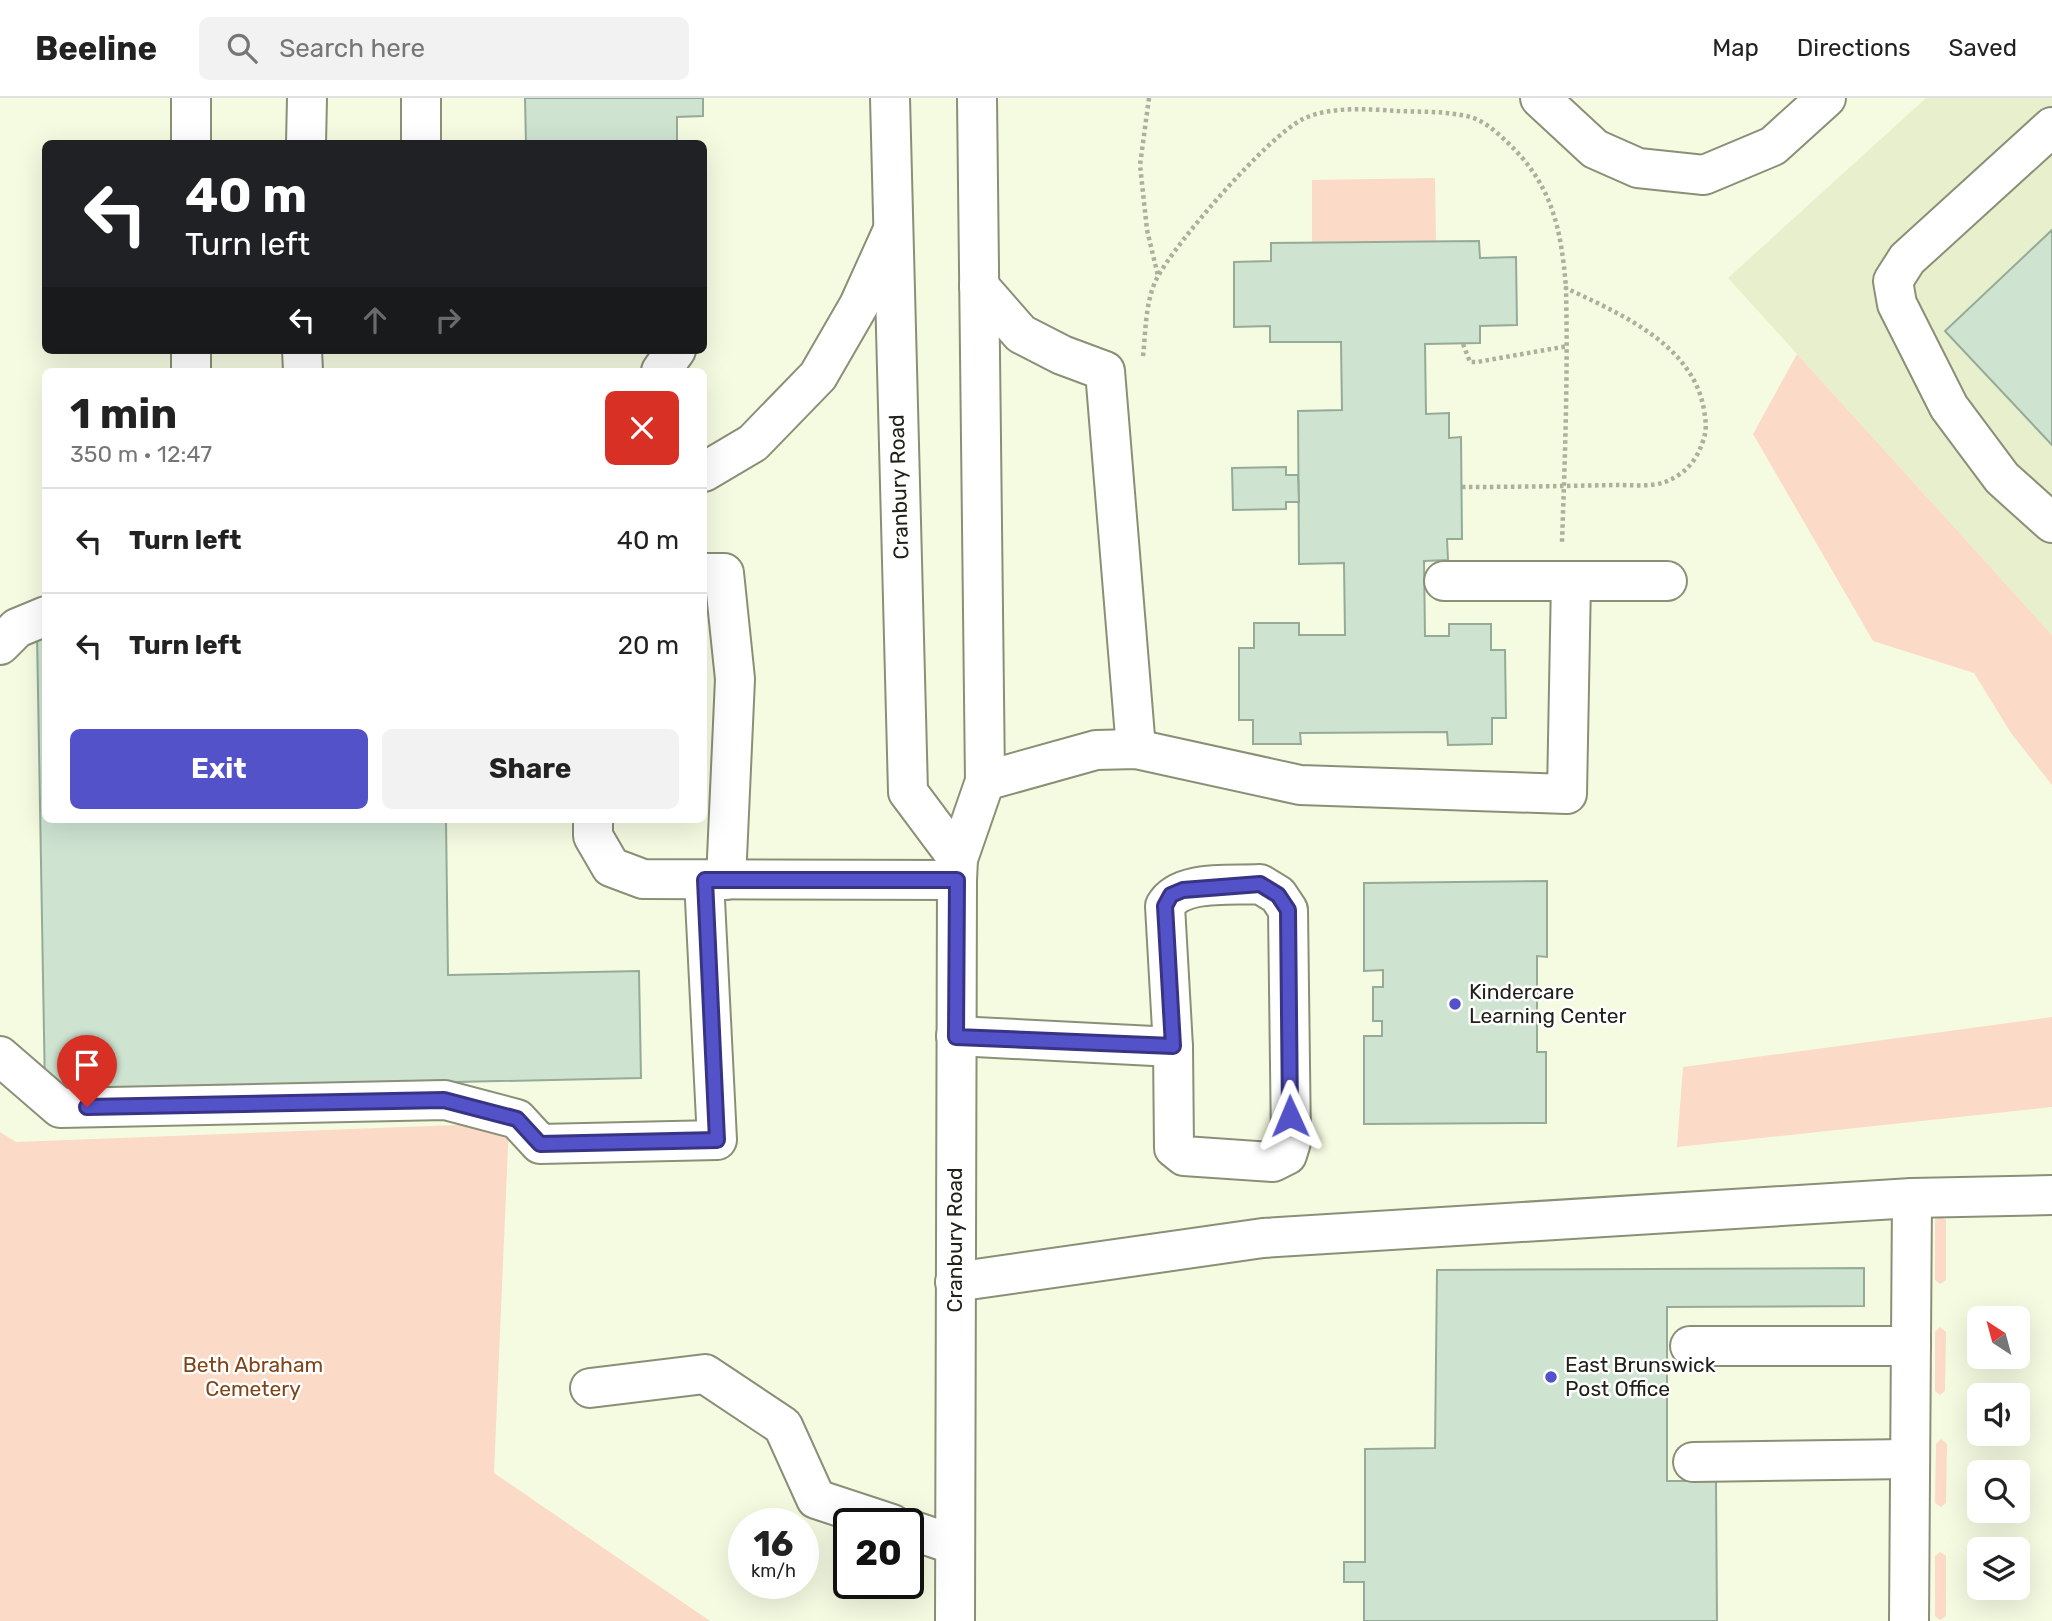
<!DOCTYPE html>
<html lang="en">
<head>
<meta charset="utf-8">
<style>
	:root { --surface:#fff; --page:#f2f2f2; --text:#222; --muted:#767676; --line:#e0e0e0; --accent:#5452c9 }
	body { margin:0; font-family:Rubik,sans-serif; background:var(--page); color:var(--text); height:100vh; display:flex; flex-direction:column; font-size:26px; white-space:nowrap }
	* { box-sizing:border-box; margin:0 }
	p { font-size:23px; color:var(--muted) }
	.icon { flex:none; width:38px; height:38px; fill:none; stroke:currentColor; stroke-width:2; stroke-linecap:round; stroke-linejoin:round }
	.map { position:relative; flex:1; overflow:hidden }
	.details { position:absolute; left:42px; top:270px; width:665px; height:455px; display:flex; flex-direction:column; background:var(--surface); border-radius:10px; box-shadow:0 7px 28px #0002 }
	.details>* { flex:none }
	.guide { position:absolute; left:42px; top:42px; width:665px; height:214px; border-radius:10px; box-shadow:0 7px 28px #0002; background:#202124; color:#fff; overflow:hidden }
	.needle { width:46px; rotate:324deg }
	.controls { position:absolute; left:1967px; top:1208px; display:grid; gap:14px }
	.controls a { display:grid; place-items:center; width:63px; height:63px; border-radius:10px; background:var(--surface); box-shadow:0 7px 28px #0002; font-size:35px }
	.speed { position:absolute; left:728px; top:1410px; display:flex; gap:14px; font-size:35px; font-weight:700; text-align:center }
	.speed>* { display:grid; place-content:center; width:91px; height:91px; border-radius:50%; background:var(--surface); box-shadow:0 7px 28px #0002; line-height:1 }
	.speed small { font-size:18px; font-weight:400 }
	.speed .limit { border:4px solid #111; border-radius:10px; background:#fff; color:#111 }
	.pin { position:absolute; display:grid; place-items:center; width:60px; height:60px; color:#fff; margin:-72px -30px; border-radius:50% 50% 50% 0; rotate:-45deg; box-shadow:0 0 7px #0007 }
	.pin .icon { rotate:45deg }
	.me { position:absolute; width:77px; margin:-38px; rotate:359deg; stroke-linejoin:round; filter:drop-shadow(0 0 5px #0008) }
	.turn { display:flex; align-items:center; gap:24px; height:147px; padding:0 28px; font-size:32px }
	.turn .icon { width:91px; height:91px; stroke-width:2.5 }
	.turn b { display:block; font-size:49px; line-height:60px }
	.lanes { display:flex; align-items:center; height:66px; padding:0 28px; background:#0003; justify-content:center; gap:35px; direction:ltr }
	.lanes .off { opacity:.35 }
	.round { display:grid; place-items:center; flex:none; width:74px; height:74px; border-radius:10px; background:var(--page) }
	.head { display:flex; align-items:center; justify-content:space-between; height:119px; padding:0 28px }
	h1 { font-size:42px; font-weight:700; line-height:52px }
	.action { display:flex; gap:14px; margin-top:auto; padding:14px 28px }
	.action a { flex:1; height:80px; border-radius:10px; background:var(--accent); color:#fff; font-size:28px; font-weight:700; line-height:80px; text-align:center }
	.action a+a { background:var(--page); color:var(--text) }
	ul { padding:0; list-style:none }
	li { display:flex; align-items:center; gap:21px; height:105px; padding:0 28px; border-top:2px solid var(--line) }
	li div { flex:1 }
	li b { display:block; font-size:26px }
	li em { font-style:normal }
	header { display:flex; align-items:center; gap:42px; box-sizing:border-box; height:98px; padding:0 35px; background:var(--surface); border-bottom:2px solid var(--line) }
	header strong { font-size:33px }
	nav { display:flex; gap:38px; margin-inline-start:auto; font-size:24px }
	.search { width:490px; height:63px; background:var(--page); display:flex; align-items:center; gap:18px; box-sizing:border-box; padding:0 24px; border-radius:10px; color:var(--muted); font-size:26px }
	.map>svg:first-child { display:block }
	.built { fill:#e8efcd }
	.green { fill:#fbdac7 }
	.building { fill:#cee4d1; stroke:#95ab98; stroke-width:2 }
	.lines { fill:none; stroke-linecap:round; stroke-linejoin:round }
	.minor-casing { stroke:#8a8f77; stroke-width:42 }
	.major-casing { stroke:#8a8f77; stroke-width:42 }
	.path { stroke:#acb09c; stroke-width:4.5; stroke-dasharray:3.5 3.5; stroke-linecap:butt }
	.minor { stroke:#fff; stroke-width:38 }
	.major { stroke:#fff; stroke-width:38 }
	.route-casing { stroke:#373583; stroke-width:18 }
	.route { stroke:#5452c9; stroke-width:12 }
	.poi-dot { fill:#5452c9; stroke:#fff; stroke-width:2.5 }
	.labels { text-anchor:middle; stroke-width:5; stroke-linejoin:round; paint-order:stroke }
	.street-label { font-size:21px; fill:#202219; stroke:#fff }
	.poi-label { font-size:21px; fill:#202219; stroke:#fff; text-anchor:start }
	.park-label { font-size:21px; fill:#804417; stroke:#fff }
</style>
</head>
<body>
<header>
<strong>Beeline</strong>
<div class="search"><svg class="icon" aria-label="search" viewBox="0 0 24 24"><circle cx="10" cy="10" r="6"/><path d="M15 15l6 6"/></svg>Search here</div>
<nav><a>Map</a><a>Directions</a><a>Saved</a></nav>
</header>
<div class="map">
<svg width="2052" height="1523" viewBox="0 0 2052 1523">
	<rect width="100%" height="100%" fill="#f5fbe1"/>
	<polygon class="built" points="1926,0 2052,0 2052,537 1728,180"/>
	<g class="green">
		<polygon points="1435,80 1436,143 1312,144 1312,82"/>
		<polygon points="1797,256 2052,537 2052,687 2011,635 1974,575 1873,543 1753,336"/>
		<polygon points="2052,919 2052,1009 1677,1049 1683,969"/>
		<polygon points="509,1025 494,1375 710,1523 0,1523 0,1034 16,1044"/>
		<polygon points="1940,1118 1946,1122 1946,1182 1940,1186 1935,1182 1935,1122"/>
		<polygon points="1940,1229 1946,1234 1945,1293 1940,1297 1935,1293 1935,1234"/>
		<polygon points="1941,1341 1947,1346 1946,1405 1941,1409 1935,1405 1936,1346"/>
		<polygon points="1940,1454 1946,1458 1946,1518 1940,1522 1935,1518 1935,1458"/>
	</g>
	<g class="building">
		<polygon points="525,0 703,0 703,18 677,19 677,46 526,46"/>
		<polygon points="2052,132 2052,347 1945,233"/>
		<polygon points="1479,143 1480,160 1516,159 1517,227 1480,228 1480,245 1425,246 1426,316 1449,315 1449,340 1461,339 1462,441 1447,441 1448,462 1424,463 1425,538 1449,538 1449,526 1491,526 1491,552 1505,552 1506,620 1492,620 1492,646 1448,647 1447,634 1300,635 1301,646 1253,646 1253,622 1239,622 1239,550 1254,550 1254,525 1299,525 1299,537 1345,537 1344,465 1299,466 1298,313 1342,312 1341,244 1270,244 1270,228 1234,229 1234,164 1271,163 1271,145"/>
		<polygon points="1286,369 1286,377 1298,377 1299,404 1286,404 1286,411 1233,412 1232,370"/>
		<polygon points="37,536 46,536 46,721 446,721 448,877 639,873 641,980 45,993"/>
		<polygon points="1547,783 1547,859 1537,858 1537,954 1546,954 1546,1025 1364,1026 1364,938 1382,938 1382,923 1373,923 1373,889 1383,889 1383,872 1364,873 1364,785"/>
		<polygon points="1864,1170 1864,1208 1667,1209 1667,1383 1716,1383 1717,1523 1364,1523 1364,1484 1344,1484 1344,1464 1365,1464 1365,1351 1435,1350 1437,1172"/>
	</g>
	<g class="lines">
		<g class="minor-casing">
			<g id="minor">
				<polyline points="1540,0 1595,51 1638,70 1704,77 1773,48 1826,0"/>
				<polyline points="2052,29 1907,161 1893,183 1897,206 1949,309 2002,380 2052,425"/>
				<polyline points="191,46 191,0"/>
				<polyline points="306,46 307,0"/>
				<polyline points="421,46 421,0"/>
				<polyline points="979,188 1021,236 1062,257 1105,273 1136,651"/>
				<polyline points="302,252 303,273"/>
				<polyline points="191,273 191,252"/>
				<polyline points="661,273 676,252"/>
				<polyline points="704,374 753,345 818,278 859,207 892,134"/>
				<polyline points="704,475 724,475 735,581 726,782"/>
				<polyline points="1444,483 1667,483"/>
				<polyline points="0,547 17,530 46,518"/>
				<polyline points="985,683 1096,652 1136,651 1300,687 1567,696 1571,483"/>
				<polyline points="593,721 593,738 611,769 643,781 957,782"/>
				<path d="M1260,786L1278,797L1288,812L1291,1044L1287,1057L1273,1064L1184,1058L1174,1050L1173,949L1165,808C1180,781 1232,788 1260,786Z"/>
				<polyline points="956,938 1173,949"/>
				<polyline points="0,958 60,1010 445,1002 517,1021 540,1046 717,1042 704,782"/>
				<polyline points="955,1184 1263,1140 1912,1100 2052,1097"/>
				<polyline points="1690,1248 1911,1248"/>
				<polyline points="590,1290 705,1276 783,1328 816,1401 892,1426"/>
				<polyline points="1693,1364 1910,1361"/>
				<polyline points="908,1431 955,1447"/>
				<polyline points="1909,1523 1912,1100"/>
			</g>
		</g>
		<g class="major-casing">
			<g id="major">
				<polyline points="890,0 908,694 958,761"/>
				<polyline points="955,1523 957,782 958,761 985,683 977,0"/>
			</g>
		</g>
		<g class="path">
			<polyline points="1149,0 1140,67 1147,132 1158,178"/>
			<polyline points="1463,246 1470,264 1477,264 1568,248"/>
			<path d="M1143,258C1146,232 1145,204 1157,180C1176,144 1268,38 1303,21C1330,8 1368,11 1397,13C1420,14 1444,13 1466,18C1482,21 1494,32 1506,43C1552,86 1561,129 1566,190"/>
			<path d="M1462,389C1513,389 1565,388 1617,387C1631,387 1651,389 1665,384C1685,376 1696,364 1703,343C1707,332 1706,324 1704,312C1693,246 1620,216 1566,190C1568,275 1565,359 1562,444"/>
		</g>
		<use href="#minor" class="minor"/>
		<use href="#major" class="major"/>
	</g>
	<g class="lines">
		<g class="route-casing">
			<polyline id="route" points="87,1009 444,1002 517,1021 540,1046 717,1042 705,782 957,782 956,939 1173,948 1165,808 1171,797 1183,792 1260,786 1278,797 1288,812 1290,1018"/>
		</g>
		<use href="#route" class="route"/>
	</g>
	<g class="poi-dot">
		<circle cx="1455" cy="906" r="7"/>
		<circle cx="1551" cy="1279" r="7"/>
	</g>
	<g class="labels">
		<g class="street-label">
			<text transform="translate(899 389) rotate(-92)" y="7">Cranbury Road</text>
			<text transform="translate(955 1142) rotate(-90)" y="7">Cranbury Road</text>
		</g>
		<g class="poi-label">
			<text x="1469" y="901">Kindercare<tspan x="1469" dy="24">Learning Center</tspan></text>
			<text x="1565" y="1274">East Brunswick<tspan x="1565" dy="24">Post Office</tspan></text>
		</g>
		<g class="park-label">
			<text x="253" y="1274">Beth Abraham<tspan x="253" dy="24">Cemetery</tspan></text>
		</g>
	</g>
</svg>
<div class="controls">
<a><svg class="needle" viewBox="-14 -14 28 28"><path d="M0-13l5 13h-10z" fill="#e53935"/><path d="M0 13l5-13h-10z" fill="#767676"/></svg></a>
<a><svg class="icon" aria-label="sound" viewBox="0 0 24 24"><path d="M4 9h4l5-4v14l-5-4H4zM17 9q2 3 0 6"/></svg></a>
<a><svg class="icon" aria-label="search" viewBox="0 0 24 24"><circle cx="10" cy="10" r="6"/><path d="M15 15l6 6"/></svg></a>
<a><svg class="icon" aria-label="layers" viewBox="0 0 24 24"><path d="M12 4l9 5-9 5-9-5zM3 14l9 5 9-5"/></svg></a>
</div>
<div class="speed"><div>16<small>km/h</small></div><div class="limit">20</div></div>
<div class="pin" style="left:87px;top:1009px;background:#d93025"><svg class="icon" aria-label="arrive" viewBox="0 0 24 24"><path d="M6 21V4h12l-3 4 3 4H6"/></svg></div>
<svg class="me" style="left:1290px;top:1018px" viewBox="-20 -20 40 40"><path d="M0-17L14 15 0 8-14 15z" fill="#5452c9" stroke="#fff" stroke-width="4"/></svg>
<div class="guide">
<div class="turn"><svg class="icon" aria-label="left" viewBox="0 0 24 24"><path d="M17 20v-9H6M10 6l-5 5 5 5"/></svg><div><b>40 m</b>Turn left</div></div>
<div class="lanes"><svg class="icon" aria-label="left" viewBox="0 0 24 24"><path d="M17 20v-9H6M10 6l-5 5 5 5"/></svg><svg class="icon off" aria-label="ahead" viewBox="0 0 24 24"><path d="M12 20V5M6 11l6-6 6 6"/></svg><svg class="icon off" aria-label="right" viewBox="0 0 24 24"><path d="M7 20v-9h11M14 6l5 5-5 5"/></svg></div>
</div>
<section class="details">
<div class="head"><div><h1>1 min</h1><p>350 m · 12:47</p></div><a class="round" style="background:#d93025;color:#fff"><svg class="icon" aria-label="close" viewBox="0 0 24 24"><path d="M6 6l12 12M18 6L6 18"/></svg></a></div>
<ul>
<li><svg class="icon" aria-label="left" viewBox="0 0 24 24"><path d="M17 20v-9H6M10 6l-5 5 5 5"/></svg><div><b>Turn left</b></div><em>40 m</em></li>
<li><svg class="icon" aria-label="left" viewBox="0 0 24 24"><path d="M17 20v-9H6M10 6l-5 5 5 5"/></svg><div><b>Turn left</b></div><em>20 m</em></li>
</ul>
<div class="action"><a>Exit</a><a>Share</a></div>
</section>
</div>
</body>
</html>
